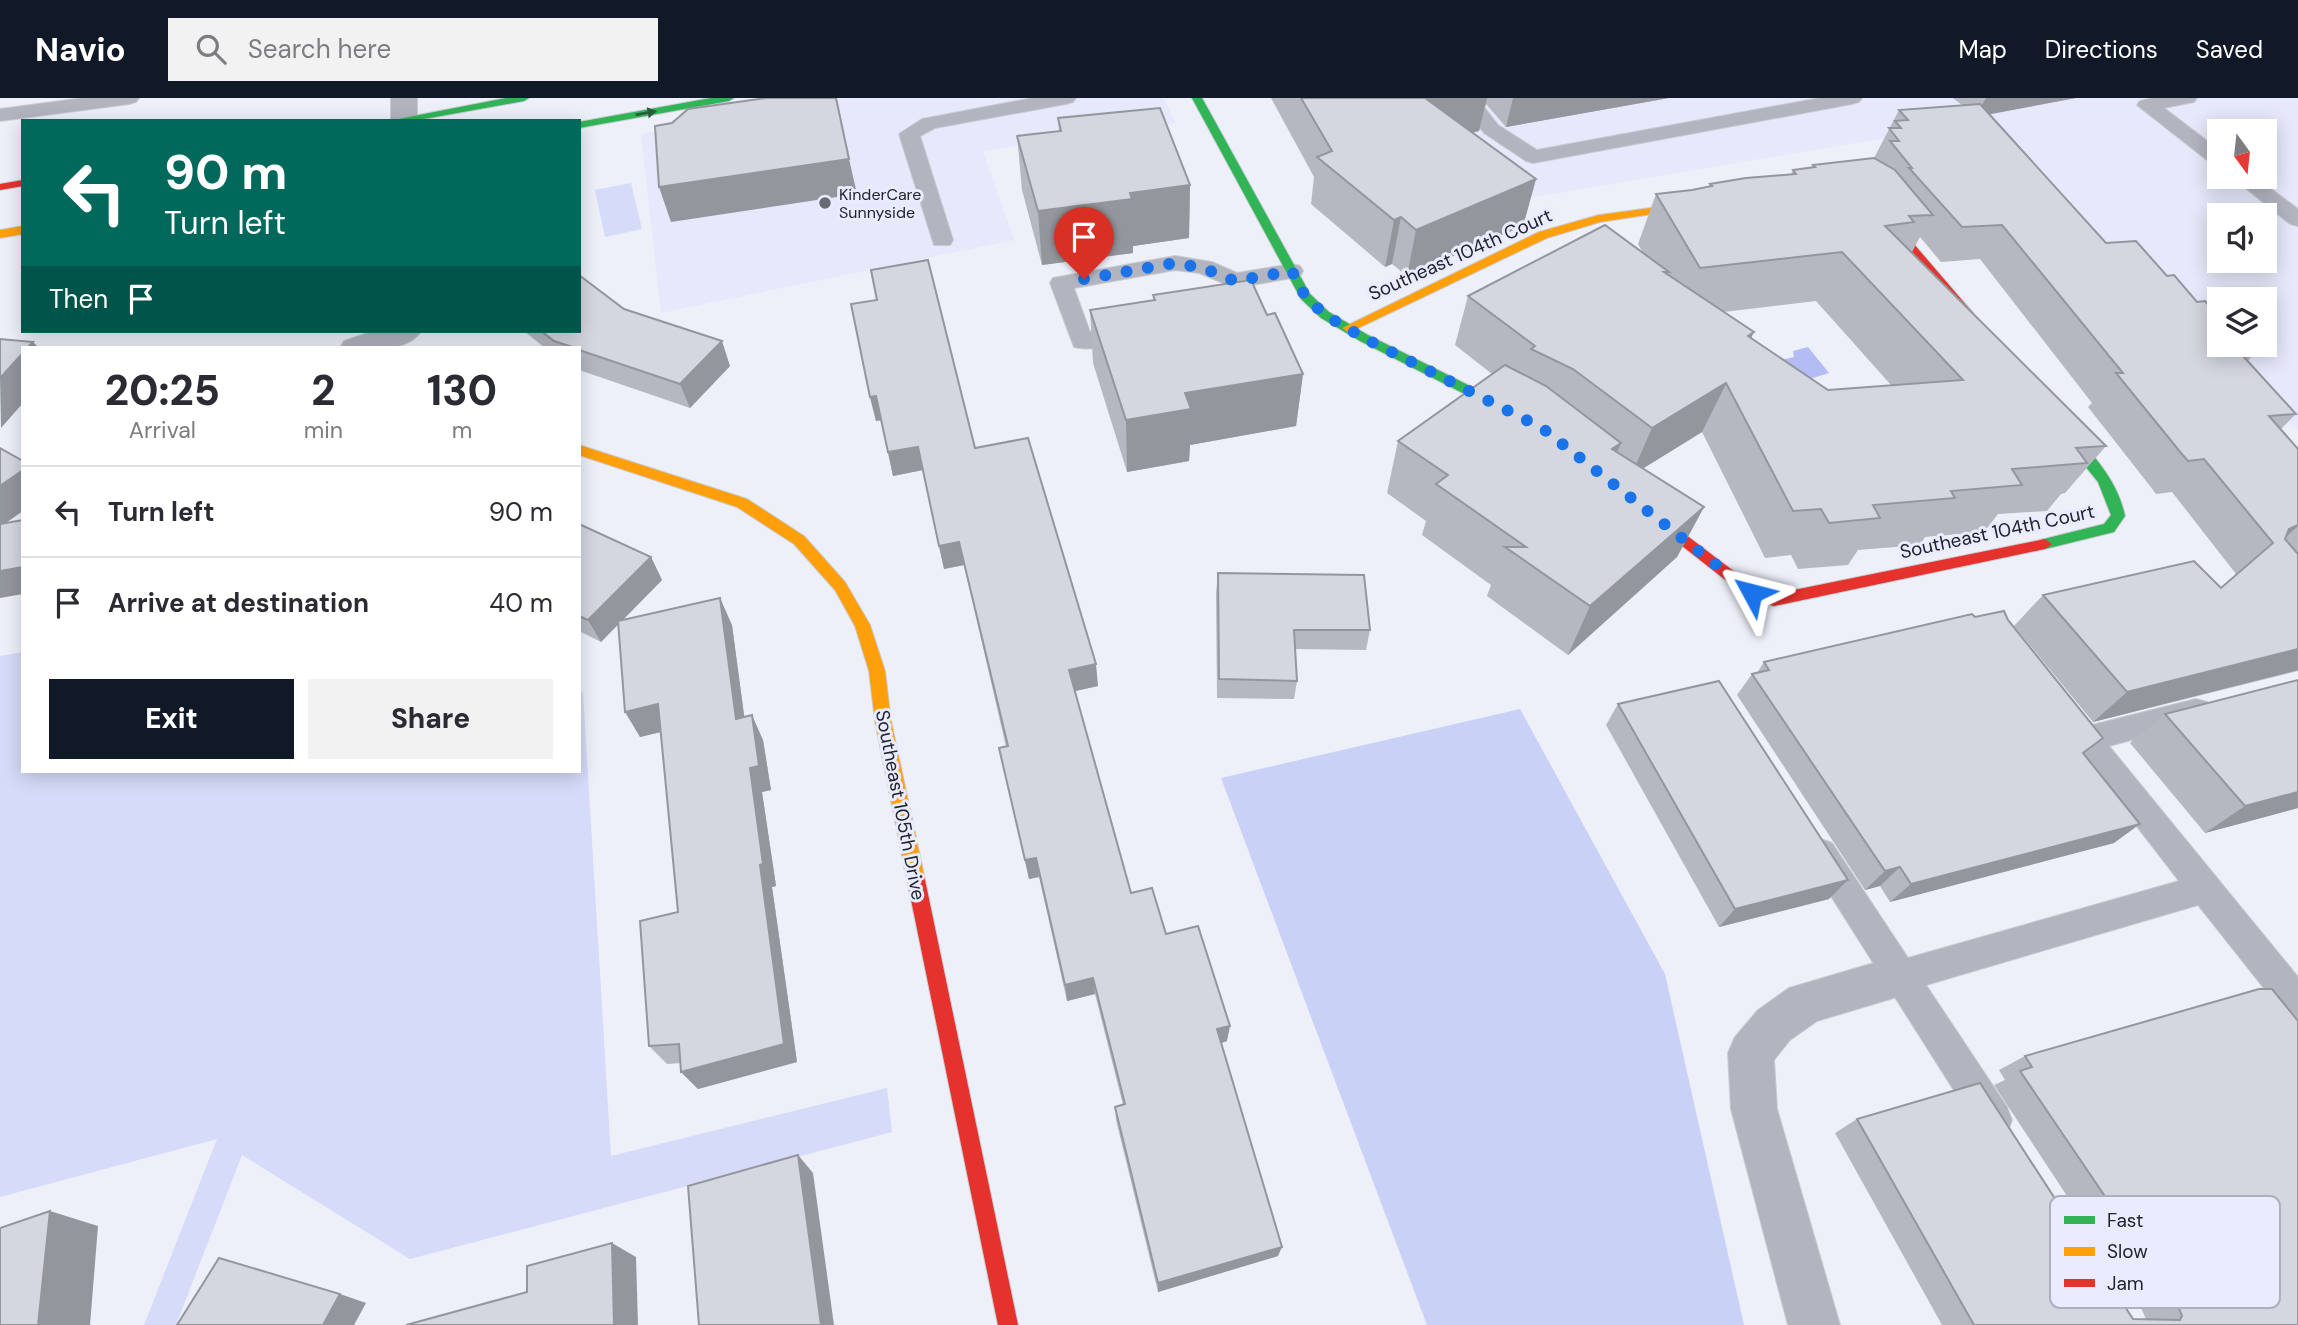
<!DOCTYPE html>
<html lang="en">
<head>
<meta charset="utf-8">
<style>
	:root { --surface:#fff; --page:#f2f2f3; --text:#2b2b33; --muted:#7c7c81; --line:#e1e1e2; --accent:#111827 }
	body { margin:0; font-family:"DM Sans",sans-serif; background:var(--page); color:var(--text); height:100vh; display:flex; flex-direction:column; font-size:26px; white-space:nowrap }
	* { box-sizing:border-box; margin:0 }
	p { font-size:23px; color:var(--muted) }
	.icon { flex:none; width:38px; height:38px; fill:none; stroke:currentColor; stroke-width:2; stroke-linecap:round; stroke-linejoin:round }
	.map { position:relative; flex:1; overflow:hidden }
	.details { position:absolute; left:21px; top:248px; width:560px; height:427px; display:flex; flex-direction:column; background:var(--surface); border-radius:0px; box-shadow:0 4px 18px #0003 }
	.details>* { flex:none }
	.hud { position:absolute; left:21px; top:21px; width:560px; height:214px; border-radius:0px; box-shadow:0 4px 18px #0003; background:#00695c; color:#fff; overflow:hidden }
	.needle { width:46px; rotate:165deg }
	.tools { position:absolute; left:2207px; top:21px; display:grid; gap:14px }
	.tools a { display:grid; place-items:center; width:70px; height:70px; border-radius:0px; background:var(--surface); box-shadow:0 4px 18px #0003; font-size:35px }
	.pin { position:absolute; display:grid; place-items:center; width:60px; height:60px; color:#fff; margin:-72px -30px; border-radius:50% 50% 50% 0; rotate:-45deg; box-shadow:0 0 7px #0007 }
	.pin .icon { rotate:45deg }
	.me { position:absolute; width:77px; margin:-38px; rotate:308deg; stroke-linejoin:round; filter:drop-shadow(0 0 5px #0008) }
	.turn { display:flex; align-items:center; gap:24px; height:147px; padding:0 28px; font-size:32px }
	.turn .icon { width:91px; height:91px; stroke-width:2.5 }
	.turn b { display:block; font-size:49px; line-height:60px }
	.then { display:flex; align-items:center; height:66px; padding:0 28px; background:#0003; gap:14px; font-size:26px }
	.eta { display:flex; justify-content:space-evenly; align-items:center; height:119px; text-align:center }
	.eta b { font-size:42px; font-weight:800; line-height:49px }
	.action { display:flex; gap:14px; margin-top:auto; padding:14px 28px }
	.action a { flex:1; height:80px; border-radius:0px; background:var(--accent); color:#fff; font-size:28px; font-weight:800; line-height:80px; text-align:center }
	.action a+a { background:var(--page); color:var(--text) }
	ul { padding:0; list-style:none }
	li { display:flex; align-items:center; gap:21px; height:91px; padding:0 28px; border-top:2px solid var(--line) }
	li div { flex:1 }
	li b { display:block; font-size:26px }
	li em { font-style:normal }
	header { display:flex; align-items:center; gap:42px; box-sizing:border-box; height:98px; padding:0 35px; background:var(--accent); color:#fff }
	header strong { font-size:33px }
	nav { display:flex; gap:38px; margin-inline-start:auto; font-size:24px }
	.search { width:490px; height:63px; background:var(--page); display:flex; align-items:center; gap:18px; box-sizing:border-box; padding:0 24px; border-radius:0px; color:var(--muted); font-size:26px }
	.map>svg:first-child { display:block }
	.built { fill:#e5e9fb; fill-rule:evenodd }
	.green { fill:#d5dbf8 }
	.forest { fill:#cad1f7 }
	.water { fill:#b3bcf4 }
	.lines { fill:none; stroke-linecap:round; stroke-linejoin:round }
	.lane-casing { stroke:#c9ccd3; stroke-width:2 }
	.street-casing { stroke:#c9ccd3; stroke-width:2 }
	.fast-casing { stroke:#c9ccd3; stroke-width:2 }
	.slow-casing { stroke:#c9ccd3; stroke-width:2 }
	.jam-casing { stroke:#c9ccd3; stroke-width:2 }
	.lane { fill:#b2b4c0; fill-rule:evenodd }
	.street { fill:#b2b4c0; fill-rule:evenodd }
	.fast { fill:#30b455; fill-rule:evenodd }
	.slow { fill:#ff9f0a; fill-rule:evenodd }
	.jam { fill:#e5322d; fill-rule:evenodd }
	.wall { fill:#b6b8c1; fill-rule:evenodd }
	.shaded-wall { fill:#94969d }
	.building { fill:#d4d6e0; stroke:#94969d; stroke-width:2 }
	.oneway { fill:#285e3c }
	.route { stroke:#1a73e8; stroke-width:12; stroke-dasharray:0 21.6 }
	.poi-dot { fill:#696b74; stroke:#e8ecfe; stroke-width:2.5 }
	.labels { text-anchor:middle; stroke-width:6; stroke-linejoin:round; paint-order:stroke }
	.far-poi-label { font-size:16px; fill:#22242c; stroke:#e8ecfe; text-anchor:start }
	.street-label { font-size:19px; fill:#22242c; stroke:#e8ecfe }
	.key { fill:#e8ecfe; stroke:#adb0bf; stroke-width:2 }
	.key-label { font-size:19px; fill:#22242c }
</style>
</head>
<body>
<header>
<strong>Navio</strong>
<div class="search"><svg class="icon" aria-label="search" viewBox="0 0 24 24"><circle cx="10" cy="10" r="6"/><path d="M15 15l6 6"/></svg>Search here</div>
<nav><a>Map</a><a>Directions</a><a>Saved</a></nav>
</header>
<div class="map">
<svg width="2298" height="1227" viewBox="0 0 2298 1227">
	<rect width="100%" height="100%" fill="#edf0f9"/>
	<g class="built">
		<polygon points="836,0 1163,0 1176,25 983,53 1014,142 661,215 641,36"/>
		<path d="M1439,0H2298V332L1950,29L1516,102ZM2219,33H2264V79H2219ZM2219,117H2264V163H2219ZM2219,201H2264V247H2219Z"/>
	</g>
	<g class="green">
		<polygon points="631,85 642,131 605,139 595,92"/>
		<polygon points="23,554 23,674 579,674 579,593 583,594 611,1058 887,990 892,1034 410,1161 242,1057 176,1227 144,1227 217,1041 0,1099 0,558"/>
	</g>
	<polygon class="forest" points="1520,611 1665,876 1744,1227 1427,1227 1221,680"/>
	<polygon class="water" points="1808,249 1829,275 1800,284 1751,269 1794,259 1793,253"/>
	<g class="lines">
		<g class="lane-casing">
			<g id="lane">
				<polygon points="83,0 139,0 136,4 129,6 0,23 0,11"/>
				<polygon points="1033,0 1076,0 1073,4 1066,6 935,30 920,38 953,142 950,147 934,147 899,36 922,21"/>
				<polygon points="1457,0 1477,0 1498,27 1537,52 1820,0 1862,0 1859,4 1852,6 1533,65 1526,63 1484,35"/>
				<polygon points="2153,0 2197,0 2194,4 2164,10 2219,52 2219,68 2212,66 2137,7 2140,3"/>
				<polygon points="2232,79 2255,79 2298,111 2298,128 2290,126"/>
				<path d="M1175,158L1212,164L1237,175L1292,166L1300,168L1303,173L1300,178L1292,180L1235,190L1199,175L1175,172L1074,190L1090,234L1129,226L1137,228L1141,234L1137,240C1119,245 1092,254 1074,249L1050,185L1053,180Z"/>
				<path d="M2196,601L2207,604L2211,613L2207,622L2109,648L2298,879V923L2286,918L2198,807L1926,887L2007,1009L2012,1022L2007,1035L1994,1040L1981,1035L1810,765L1805,755L1810,745L1821,741L1832,745L1908,860L2179,783L2051,617L2055,608C2074,602 2080,613 2092,627Z"/>
			</g>
		</g>
		<g class="street-casing">
			<g id="street">
				<rect x="391" y="0" width="26" height="23"/>
				<path d="M374,233H421C407,256 363,251 340,250L344,243Z"/>
				<polygon points="1901,857 1917,863 1923,878 1917,893 1817,923 1790,942 1774,962 1777,1011 1840,1227 1788,1227 1731,1011 1728,955 1735,939 1758,912 1789,890"/>
			</g>
		</g>
		<g class="fast-casing">
			<g id="fast">
				<polygon points="506,0 529,0 524,3 413,23 388,23"/>
				<polygon points="711,0 734,0 729,3 579,30 579,24"/>
				<polygon points="1192,0 1202,0 1310,196 1329,214 1368,237 1522,314 1522,320 1512,320 1360,243 1321,220 1301,201"/>
				<path d="M2059,322L2064,324C2089,353 2117,379 2125,418L2114,434L2045,451L2038,446L2040,442L2104,426L2111,417L2098,384L2052,327Z"/>
			</g>
		</g>
		<g class="slow-casing">
			<g id="slow">
				<polygon points="1702,103 1708,106 1706,108 1600,124 1547,140 1352,233 1348,234 1342,230 1539,134 1599,117"/>
				<polygon points="23,128 23,136 0,140 0,132"/>
				<polygon points="579,347 747,401 804,438 845,484 870,527 885,573 891,623 925,782 922,787 916,790 910,787 907,782 875,623 869,573 855,528 835,492 794,446 737,409 579,357"/>
			</g>
		</g>
		<g class="jam-casing">
			<g id="jam">
				<polygon points="23,82 23,88 0,92 0,86"/>
				<polygon points="1879,109 1883,110 1973,215 1973,221 1965,221 1875,114 1873,112"/>
				<polygon points="1644,405 1757,491 1774,496 2045,441 2052,446 2045,451 1774,508 1747,499 1639,414 1637,410"/>
				<polygon points="916,774 922,777 925,782 1018,1227 998,1227 907,782 910,777"/>
			</g>
		</g>
		<use href="#lane" class="lane"/>
		<use href="#street" class="street"/>
		<use href="#fast" class="fast"/>
		<use href="#slow" class="slow"/>
		<use href="#jam" class="jam"/>
	</g>
	<g class="wall">
		<polygon points="1271,0 1669,0 1506,29 1486,6 1479,33 1473,35 1536,81 1523,128 1407,178 1392,166 1385,169 1311,106 1314,79"/>
		<path d="M1953,0H2076L1989,16L2106,145L2167,178L2197,204L2253,257L2248,263L2296,316L2281,331L2298,351V573L2093,624L2014,528L2043,497L2221,490L2236,476L2172,394L2156,396L2150,388L2088,309L2092,305L1980,161L1941,164L1920,139L1912,154L2106,348L2065,395L2061,396L2047,413L1998,416L1984,434L1925,439L1920,447L1858,452L1848,467L1798,471L1791,457L1765,460L1702,334L1643,370L1704,409L1677,459L1568,557L1487,498L1491,487L1422,437L1426,423L1387,395L1398,343L1492,276L1455,247L1468,198L1643,155L1638,146L1656,96L1692,92L1709,89L1710,86L1791,76L1793,72L1812,70L1813,67L1874,60L1899,12L1962,7ZM1816,203L1891,287L1828,292L1751,240L1724,214Z"/>
		<polygon points="1058,20 1190,87 1189,140 1133,148 1133,155 1042,167 1022,92 1017,38 1059,33"/>
		<polygon points="1153,197 1267,217 1303,276 1296,328 1190,347 1189,363 1127,374 1093,265 1090,212 1153,203"/>
		<polygon points="624,211 730,268 690,310 579,272 579,250 545,250 524,233 579,233"/>
		<polygon points="870,299 975,350 1098,588 1075,593 1131,795 1166,836 1227,943 1221,945 1278,1158 1158,1194 1116,1022 1115,1009 1123,1007 1095,896 1067,903 1039,779 1029,781 999,650 1006,649 964,467 944,471 923,372 893,378 881,322 876,323"/>
		<polygon points="579,426 651,459 662,482 623,522 732,527 744,619 763,642 771,692 762,694 776,788 772,789 797,964 698,991 681,974 681,965 667,966 649,948 678,814 661,634 640,639 618,526 601,544 579,533"/>
		<polygon points="1218,475 1370,532 1366,552 1295,551 1297,583 1294,601 1217,600 1216,495"/>
		<polygon points="1975,519 2008,522 2103,640 2084,656 2114,745 1890,804 1880,788 1865,792 1737,597 1752,576 1757,575 1764,564"/>
		<polygon points="2298,582 2298,710 2205,735 2130,645 2165,616"/>
		<polygon points="1618,606 1829,801 1719,829 1606,627"/>
		<polygon points="2025,958 2298,1227 1942,1227 1835,1035 1857,1021 2133,1221 2146,1221 2142,1212 1994,987 2005,982 1999,972"/>
	</g>
	<g class="shaded-wall">
		<polygon points="1422,0 1487,0 1479,33 1414,45"/>
		<polygon points="1513,0 1669,0 1506,29"/>
		<polygon points="1986,0 2076,0 1975,19"/>
		<polygon points="849,61 857,96 671,124 659,89"/>
		<polygon points="1536,81 1523,128 1407,178 1416,132"/>
		<polygon points="1190,87 1189,140 1133,148 1133,155 1042,167 1038,113 1130,95"/>
		<polygon points="1401,119 1392,166 1385,169 1394,122"/>
		<polygon points="1754,234 1730,283 1726,286 1702,334 1631,378 1652,330 1748,238"/>
		<polygon points="722,243 730,268 690,310 680,286"/>
		<polygon points="33,244 39,250 27,250"/>
		<polygon points="23,255 23,305 1,330 0,280"/>
		<polygon points="1303,276 1296,328 1190,347 1189,363 1127,374 1126,322 1185,295"/>
		<polygon points="876,298 882,322 876,323 870,299"/>
		<polygon points="1621,345 1599,397 1612,351"/>
		<polygon points="918,349 923,372 893,378 888,354"/>
		<polygon points="23,372 23,413 0,429 0,388"/>
		<polygon points="1704,409 1677,459 1568,557 1590,508"/>
		<polygon points="2298,427 2298,428 2264,459 2289,431"/>
		<polygon points="959,444 964,467 944,471 939,448"/>
		<polygon points="651,459 662,482 601,544 588,522"/>
		<polygon points="23,469 23,496 0,500 0,473"/>
		<polygon points="720,500 732,527 748,646 736,621"/>
		<polygon points="2298,551 2298,572 2093,624 2127,594"/>
		<polygon points="1096,566 1098,588 1071,594 1069,572"/>
		<polygon points="658,606 673,631 640,639 625,614"/>
		<polygon points="752,617 763,642 771,692 762,694 776,788 772,789 797,964 698,991 681,974 760,767 750,670"/>
		<polygon points="2298,694 2298,710 2205,735 2245,708"/>
		<polygon points="2140,726 2114,745 1890,804 1911,786"/>
		<polygon points="1036,760 1039,779 1029,781 1025,762"/>
		<polygon points="1900,769 1880,788 1865,792 1885,773"/>
		<polygon points="1848,782 1829,801 1719,829 1735,811"/>
		<polygon points="1093,880 1095,896 1067,903 1065,887"/>
		<polygon points="1230,928 1227,943 1215,947 1217,931"/>
		<polygon points="798,1057 813,1075 834,1227 821,1227"/>
		<polygon points="50,1113 98,1128 90,1227 38,1227"/>
		<polygon points="612,1145 636,1159 638,1227 614,1227"/>
		<polygon points="1282,1149 1278,1158 1158,1194 1158,1185"/>
		<polygon points="340,1196 366,1205 354,1227 323,1227"/>
	</g>
	<g class="building">
		<polygon points="766,0 836,0 849,61 659,89 655,28 672,25 688,11"/>
		<polygon points="1301,0 1425,0 1536,81 1416,132 1401,119 1394,122 1317,59 1332,53"/>
		<polygon points="1980,6 2106,145 2136,143 2167,178 2174,177 2197,204 2205,203 2219,219 2219,247 2244,247 2253,257 2243,258 2296,316 2269,318 2298,351 2298,427 2289,431 2285,441 2298,456 2298,551 2127,594 2043,497 2194,463 2221,490 2273,445 2204,361 2188,363 2181,355 2116,275 2123,275 2002,127 1962,129 1909,70 1912,70 1890,43 1899,43 1889,30 1901,30 1895,23 1908,22 1899,12"/>
		<polygon points="1160,10 1190,87 1130,95 1132,101 1038,113 1017,38 1061,33 1058,20"/>
		<polygon points="1874,60 1895,72 1933,117 1909,118 1914,124 1885,128 2106,348 2076,350 2087,365 2012,371 2022,387 1951,393 1955,400 1873,407 1880,420 1829,425 1821,411 1793,413 1726,285 1652,330 1573,271 1531,251 1535,248 1468,198 1605,127 1669,174 1664,174 1754,234 1748,238 1828,292 1963,282 1842,154 1700,170 1656,96 1692,92 1712,88 1710,86 1746,80 1796,76 1793,72 1815,69 1813,67"/>
		<polygon points="928,162 975,350 1028,340 1096,566 1069,572 1131,795 1152,790 1166,836 1198,828 1230,928 1217,931 1282,1149 1158,1185 1115,1009 1125,1006 1093,880 1065,887 1036,760 1025,762 999,650 1008,648 959,444 939,448 918,349 888,354 876,298 870,299 851,206 877,202 871,172"/>
		<polygon points="579,177 624,211 722,243 680,286 579,252 579,250 575,250 554,243 541,233 579,233"/>
		<polygon points="1251,182 1267,217 1275,215 1303,276 1185,295 1191,311 1126,322 1090,212 1155,202 1153,197"/>
		<polygon points="0,241 33,244 27,250 23,250 23,255 0,280"/>
		<polygon points="1505,267 1546,288 1621,345 1612,351 1704,409 1590,508 1505,449 1526,449 1436,386 1448,377 1398,343"/>
		<polygon points="0,350 23,363 23,372 0,388"/>
		<polygon points="23,422 23,469 0,473 0,426"/>
		<polygon points="579,426 651,459 588,522 579,518"/>
		<polygon points="1218,475 1364,477 1370,532 1294,532 1297,583 1219,581"/>
		<polygon points="720,500 736,621 752,617 759,668 750,670 763,766 760,767 784,946 681,974 679,946 649,948 640,823 678,814 658,606 625,614 618,523"/>
		<polygon points="2004,513 2008,522 2103,640 2083,655 2140,726 1911,786 1900,769 1885,773 1752,576 1769,572 1764,564 1972,516 1975,519"/>
		<polygon points="2298,582 2298,694 2245,708 2165,616"/>
		<polygon points="1719,583 1848,782 1735,811 1618,606"/>
		<polygon points="2259,891 2272,891 2298,923 2298,1227 1974,1227 1857,1021 1980,985 2133,1221 2180,1222 2182,1218 2176,1203 2020,973 2032,969 2025,958"/>
		<polygon points="798,1057 821,1227 699,1227 688,1088"/>
		<polygon points="50,1113 38,1227 0,1227 0,1130"/>
		<polygon points="612,1145 614,1227 406,1227 527,1194 527,1168"/>
		<polygon points="219,1160 340,1196 323,1227 177,1227"/>
	</g>
	<defs><path id="oneway-solid" d="M-6-.8H1V-3.2L6.5 0L1 3.2V.8H-6Z" transform="scale(1.75)"/></defs>
	<use class="oneway" href="#oneway-solid" transform="translate(646 15) rotate(-10)"/>
	<g class="lines">
		<polyline class="route" points="1084,181 1175,165 1203,170 1235,183 1292,173 1305,198 1325,217 1364,240 1542,330 1752,495"/>
	</g>
	<circle class="poi-dot" cx="825" cy="105" r="7"/>
	<g class="labels">
		<g class="far-poi-label">
			<text x="839" y="102">KinderCare<tspan x="839" dy="18">Sunnyside</tspan></text>
		</g>
		<g class="street-label">
			<text transform="translate(1460 156) rotate(-24)" y="7">Southeast 104th Court</text>
			<text transform="translate(1997 433) rotate(-12)" y="7">Southeast 104th Court</text>
			<text transform="translate(901 707) rotate(79)" y="7">Southeast 105th Drive</text>
		</g>
	</g>
	<rect x="2050" y="1098" width="230" height="112" rx="10" class="key"/>
	<rect x="2064" y="1118" width="31" height="8" fill="#30b455"/>
	<rect x="2064" y="1149" width="31" height="9" fill="#ff9f0a"/>
	<rect x="2064" y="1181" width="31" height="8" fill="#e5322d"/>
	<g class="key-label">
		<text x="2107" y="1129">Fast</text>
		<text x="2107" y="1160">Slow</text>
		<text x="2107" y="1192">Jam</text>
	</g>
</svg>
<div class="tools">
<a><svg class="needle" viewBox="-14 -14 28 28"><path d="M0-13l5 13h-10z" fill="#e53935"/><path d="M0 13l5-13h-10z" fill="#7c7c81"/></svg></a>
<a><svg class="icon" aria-label="sound" viewBox="0 0 24 24"><path d="M4 9h4l5-4v14l-5-4H4zM17 9q2 3 0 6"/></svg></a>
<a><svg class="icon" aria-label="layers" viewBox="0 0 24 24"><path d="M12 4l9 5-9 5-9-5zM3 14l9 5 9-5"/></svg></a>
</div>
<div class="pin" style="left:1084px;top:181px;background:#d93025"><svg class="icon" aria-label="arrive" viewBox="0 0 24 24"><path d="M6 21V4h12l-3 4 3 4H6"/></svg></div>
<svg class="me" style="left:1752px;top:495px" viewBox="-20 -20 40 40"><path d="M0-17L14 15 0 8-14 15z" fill="#1a73e8" stroke="#fff" stroke-width="4"/></svg>
<div class="hud">
<div class="turn"><svg class="icon" aria-label="left" viewBox="0 0 24 24"><path d="M17 20v-9H6M10 6l-5 5 5 5"/></svg><div><b>90 m</b>Turn left</div></div>
<div class="then">Then<svg class="icon" aria-label="arrive" viewBox="0 0 24 24"><path d="M6 21V4h12l-3 4 3 4H6"/></svg></div>
</div>
<section class="details">
<div class="eta">
<div><b>20:25</b><p>Arrival</p></div>
<div><b>2</b><p>min</p></div>
<div><b>130</b><p>m</p></div>
</div>
<ul>
<li><svg class="icon" aria-label="left" viewBox="0 0 24 24"><path d="M17 20v-9H6M10 6l-5 5 5 5"/></svg><div><b>Turn left</b></div><em>90 m</em></li>
<li><svg class="icon" aria-label="arrive" viewBox="0 0 24 24"><path d="M6 21V4h12l-3 4 3 4H6"/></svg><div><b>Arrive at destination</b></div><em>40 m</em></li>
</ul>
<div class="action"><a>Exit</a><a>Share</a></div>
</section>
</div>
</body>
</html>
